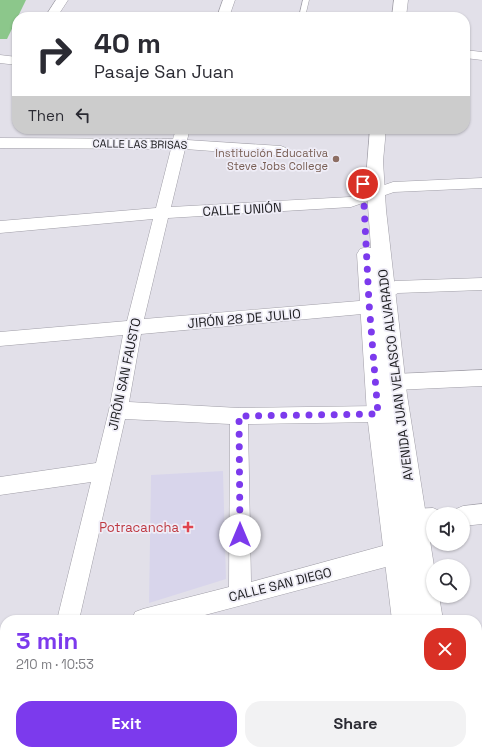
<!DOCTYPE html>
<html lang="en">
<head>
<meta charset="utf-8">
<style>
	:root { --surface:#fff; --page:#f2f2f3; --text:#2b2b33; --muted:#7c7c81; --accent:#7c3aed }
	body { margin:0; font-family:"Space Grotesk",sans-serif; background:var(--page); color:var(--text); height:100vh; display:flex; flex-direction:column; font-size:15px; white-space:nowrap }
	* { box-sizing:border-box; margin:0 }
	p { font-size:13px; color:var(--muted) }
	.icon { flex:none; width:22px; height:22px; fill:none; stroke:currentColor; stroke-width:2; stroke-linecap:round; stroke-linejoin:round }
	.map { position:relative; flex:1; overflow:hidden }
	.sheet { position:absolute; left:0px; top:615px; width:482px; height:140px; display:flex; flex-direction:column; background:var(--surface); border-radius:16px 16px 0 0; box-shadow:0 1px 3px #0004 }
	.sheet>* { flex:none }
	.banner { position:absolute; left:12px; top:12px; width:458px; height:122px; border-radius:16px; box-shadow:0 1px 3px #0004; background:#fff; color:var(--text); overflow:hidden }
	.tools { position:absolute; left:426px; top:507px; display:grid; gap:8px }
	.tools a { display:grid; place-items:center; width:44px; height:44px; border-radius:50%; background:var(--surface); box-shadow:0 1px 3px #0004; font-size:20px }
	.pin { position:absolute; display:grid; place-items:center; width:34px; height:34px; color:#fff; margin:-17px; border:2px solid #fff; border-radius:50%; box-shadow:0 1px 4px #0007 }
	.me { position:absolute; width:44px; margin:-22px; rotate:0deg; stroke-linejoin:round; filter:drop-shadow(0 0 3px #0008) }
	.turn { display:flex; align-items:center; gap:14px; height:84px; padding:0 16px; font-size:18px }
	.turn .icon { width:52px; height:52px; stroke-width:2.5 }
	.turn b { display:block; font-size:28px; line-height:34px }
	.then { display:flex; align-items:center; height:38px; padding:0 16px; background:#0003; gap:8px; font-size:15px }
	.round { display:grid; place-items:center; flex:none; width:42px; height:42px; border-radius:16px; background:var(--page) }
	.headline { display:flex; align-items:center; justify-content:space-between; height:68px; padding:0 16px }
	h1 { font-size:24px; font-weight:700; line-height:30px; color:var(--accent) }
	.action { display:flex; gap:8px; margin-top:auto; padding:8px 16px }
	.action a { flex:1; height:46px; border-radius:16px; background:var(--accent); color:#fff; font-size:16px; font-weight:700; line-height:46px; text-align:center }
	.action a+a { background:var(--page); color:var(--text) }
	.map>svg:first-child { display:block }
	.medical { fill:#d8d5eb }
	.green { fill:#8cc78b }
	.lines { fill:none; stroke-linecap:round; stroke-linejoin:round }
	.service-casing { stroke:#a09ea7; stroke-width:1 }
	.minor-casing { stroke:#a09ea7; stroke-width:1 }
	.tertiary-casing { stroke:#a09ea7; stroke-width:1 }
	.service { fill:#fff; fill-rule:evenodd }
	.minor { fill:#fff; fill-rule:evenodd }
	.tertiary { fill:#fff; fill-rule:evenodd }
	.route { stroke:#7c3aed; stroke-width:7; stroke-dasharray:0 12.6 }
	.education-dot { fill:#8d6e63; stroke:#efedf7; stroke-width:1.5 }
	.health-dot { fill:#e0444e; stroke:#efedf7; stroke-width:1.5 }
	.labels { text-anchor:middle; stroke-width:3.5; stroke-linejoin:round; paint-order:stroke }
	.far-street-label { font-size:11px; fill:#1c1c1f; stroke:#efedf7 }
	.far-education-label { font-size:11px; fill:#785e54; stroke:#efedf7; text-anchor:end }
	.street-label { font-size:13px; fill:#1c1c1f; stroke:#efedf7 }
	.health-label { font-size:13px; fill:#be3a42; stroke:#efedf7; text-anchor:end }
</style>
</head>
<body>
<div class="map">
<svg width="482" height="755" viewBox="0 0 482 755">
	<rect width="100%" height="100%" fill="#e2e0e9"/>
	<polygon class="medical" points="223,471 226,579 149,603 151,475"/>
	<polygon class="green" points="0,0 26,0 7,39 0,39"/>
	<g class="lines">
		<g class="service-casing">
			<polygon id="service" points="303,0 309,0 305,17 299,17"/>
		</g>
		<g class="minor-casing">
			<g id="minor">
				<polygon points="56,0 68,0 57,17 45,17"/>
				<polygon points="223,0 235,0 229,17 217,17"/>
				<polygon points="465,50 482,52 482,60 465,58"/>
				<polygon points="0,55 17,57 17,65 0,63"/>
				<polygon points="176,129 190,129 187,140 281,146 286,148 288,151 286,154 281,156 185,149 171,207 350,197 393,182 482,178 482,188 394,192 351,207 168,218 144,319 359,301 395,281 482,278 482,290 398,293 362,314 141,334 129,402 239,408 378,406 385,408 387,414 385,420 378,422 248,424 251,582 397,542 408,542 415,546 419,553 415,560 408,564 397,564 186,620 132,620 135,612 143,609 229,587 230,424 125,419 79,620 57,620 91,482 0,495 0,477 96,463 109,410 123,335 0,346 0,332 127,321 153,219 0,233 0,221 156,208 171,149 0,148 0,138 173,139"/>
				<polygon points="482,370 482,386 395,390 389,388 386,382 389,376 395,374"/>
				<polygon points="482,504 482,524 463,526 463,514 454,514 456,509 463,506"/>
				<polygon points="433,508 440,511 442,514 433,514 433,528 414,529 407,526 404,519 407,512 414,509"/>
				<polygon points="5,640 5,662 0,663 0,641"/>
				<polygon points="22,750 46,750 45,755 21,755"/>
				<polygon points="369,750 411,750 409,755 367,755"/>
			</g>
		</g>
		<g class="tertiary-casing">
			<g id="tertiary">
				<polygon points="394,0 408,0 406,17 392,17"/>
				<polygon points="370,129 386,129 383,161 386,210 407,395 434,566 433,596 439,596 443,620 392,620 367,414 357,254 360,249 367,247 371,248 366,178"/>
				<polygon points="408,750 463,750 464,755 409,755"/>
			</g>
		</g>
		<use href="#service" class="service"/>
		<use href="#minor" class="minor"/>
		<use href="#tertiary" class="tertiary"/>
	</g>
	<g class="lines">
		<polyline class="route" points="240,535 239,416 378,414 369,303 363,184"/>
	</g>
	<circle class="education-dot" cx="336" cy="159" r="4"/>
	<path class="health-dot" d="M186 521h4v4h4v4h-4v4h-4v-4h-4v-4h4z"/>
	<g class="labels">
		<g class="far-street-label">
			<text transform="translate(140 144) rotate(1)" y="4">CALLE LAS BRISAS</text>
		</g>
		<g class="far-education-label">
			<text x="328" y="157">Institución Educativa<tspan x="328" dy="13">Steve Jobs College</tspan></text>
		</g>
		<g class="street-label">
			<text transform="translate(242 209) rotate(-3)" y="5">CALLE UNIÓN</text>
			<text transform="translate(244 318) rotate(-5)" y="5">JIRÓN 28 DE JULIO</text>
			<text transform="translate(124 374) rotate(-78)" y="5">JIRÓN SAN FAUSTO</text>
			<text transform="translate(395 375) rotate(-97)" y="5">AVENIDA JUAN VELASCO ALVARADO</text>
			<text transform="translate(280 584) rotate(-14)" y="5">CALLE SAN DIEGO</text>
		</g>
		<g class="health-label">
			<text x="179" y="532">Potracancha</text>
		</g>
	</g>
</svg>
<div class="tools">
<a><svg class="icon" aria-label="sound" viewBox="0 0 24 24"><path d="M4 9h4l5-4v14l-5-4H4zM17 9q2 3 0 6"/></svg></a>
<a><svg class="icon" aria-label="search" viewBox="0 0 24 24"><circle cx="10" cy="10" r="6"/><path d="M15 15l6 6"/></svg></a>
</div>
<div class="pin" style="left:363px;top:184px;background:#d93025"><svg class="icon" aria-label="arrive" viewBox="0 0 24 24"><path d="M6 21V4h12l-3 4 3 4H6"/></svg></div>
<svg class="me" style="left:240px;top:535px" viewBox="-20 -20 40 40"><circle r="19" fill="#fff"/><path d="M0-13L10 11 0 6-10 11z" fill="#7c3aed"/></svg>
<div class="banner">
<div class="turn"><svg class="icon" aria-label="right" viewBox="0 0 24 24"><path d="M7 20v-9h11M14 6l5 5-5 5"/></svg><div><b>40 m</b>Pasaje San Juan</div></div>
<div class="then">Then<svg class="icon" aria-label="left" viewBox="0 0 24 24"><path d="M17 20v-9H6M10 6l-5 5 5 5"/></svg></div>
</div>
<section class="sheet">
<div class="headline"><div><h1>3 min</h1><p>210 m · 10:53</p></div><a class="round" style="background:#d93025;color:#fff"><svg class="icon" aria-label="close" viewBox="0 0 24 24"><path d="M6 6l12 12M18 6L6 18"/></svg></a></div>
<div class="action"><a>Exit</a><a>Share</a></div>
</section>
</div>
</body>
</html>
